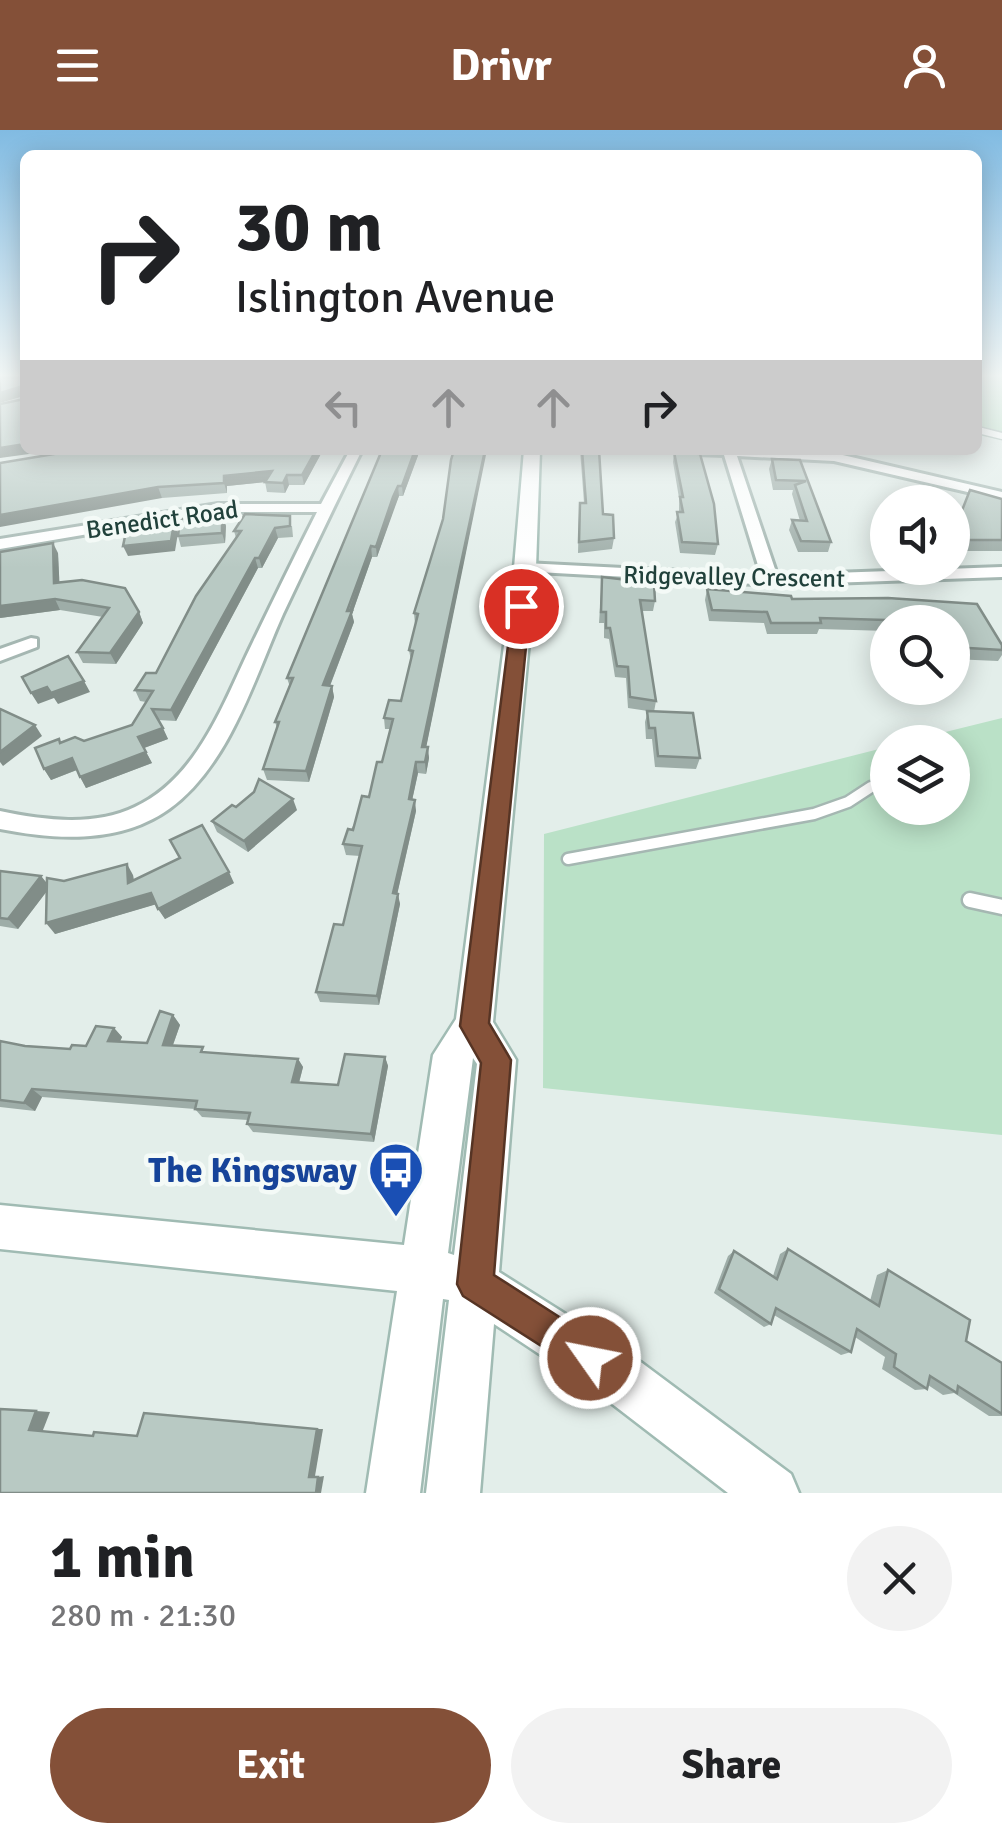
<!DOCTYPE html>
<html lang="en">
<head>
<meta charset="utf-8">
<style>
	:root { --surface:#fff; --page:#f2f2f2; --text:#202124; --muted:#757577; --accent:#845038 }
	body { margin:0; font-family:Signika,sans-serif; background:var(--page); color:var(--text); height:100vh; display:flex; flex-direction:column; font-size:38px; white-space:nowrap }
	* { box-sizing:border-box; margin:0 }
	p { font-size:32px; color:var(--muted) }
	.icon { flex:none; width:55px; height:55px; fill:none; stroke:currentColor; stroke-width:2; stroke-linecap:round; stroke-linejoin:round }
	.map { position:relative; height:1363px; overflow:hidden }
	.panel { display:flex; flex-direction:column; background:var(--surface); flex:1 }
	.panel>* { flex:none }
	.top-card { position:absolute; left:20px; top:20px; width:962px; height:305px; border-radius:15px; box-shadow:0 5px 25px #0003; background:#fff; color:var(--text); overflow:hidden }
	.tools { position:absolute; left:870px; top:355px; display:grid; gap:20px }
	.tools a { display:grid; place-items:center; width:100px; height:100px; border-radius:50%; background:var(--surface); box-shadow:0 5px 25px #0003; font-size:50px }
	.pin { position:absolute; display:grid; place-items:center; width:85px; height:85px; color:#fff; margin:-42px; border:5px solid #fff; border-radius:50%; box-shadow:0 2px 10px #0007 }
	.me { position:absolute; width:110px; margin:-55px; rotate:303deg; stroke-linejoin:round; filter:drop-shadow(0 0 8px #0008) }
	.turn { display:flex; align-items:center; gap:35px; height:210px; padding:0 50px; font-size:45px }
	.turn .icon { width:130px; height:130px; stroke-width:2.5 }
	.turn b { display:block; font-size:70px; line-height:85px }
	.lanes { display:flex; align-items:center; height:95px; padding:0 50px; background:#0003; justify-content:center; gap:50px; direction:ltr }
	.lanes .off { opacity:.35 }
	.round { display:grid; place-items:center; flex:none; width:105px; height:105px; border-radius:52px; background:var(--page) }
	.headline { display:flex; align-items:center; justify-content:space-between; height:170px; padding:0 50px }
	h1 { font-size:60px; font-weight:700; line-height:75px }
	.primary-button { display:flex; gap:20px; margin-top:auto; padding:20px 50px }
	.primary-button a { flex:1; height:115px; border-radius:60px; background:var(--accent); color:#fff; font-size:40px; font-weight:700; line-height:115px; text-align:center }
	.primary-button a+a { background:var(--page); color:var(--text) }
	header { display:flex; justify-content:space-between; align-items:center; height:130px; padding:0 50px; background:var(--accent); color:#fff; font-size:45px; font-weight:700 }
	.map>svg:first-child { display:block }
	.green { fill:#bae1c7 }
	.lines { fill:none; stroke-linecap:round; stroke-linejoin:round }
	.lane-far2-casing { stroke:#a5b7b2; stroke-width:9 }
	.lane-far1-casing { stroke:#a5b7b2; stroke-width:15 }
	.lane-casing { stroke:#a5b7b2; stroke-width:19 }
	.street-casing { stroke:#a5b7b2; stroke-width:6 }
	.secondary-casing { stroke:#a0bbb3; stroke-width:5 }
	.lane-far2 { stroke:#fff; stroke-width:6 }
	.lane-far1 { stroke:#fff; stroke-width:10 }
	.lane { stroke:#fff; stroke-width:14 }
	.street { fill:#fff; fill-rule:evenodd }
	.secondary { fill:#fff; fill-rule:evenodd }
	.wall { fill:#9eada8 }
	.shaded-wall { fill:#818d88 }
	.building { fill:#b8c9c3; stroke:#818d88; stroke-width:2.5 }
	.route { fill:#845038; stroke:#563424; stroke-width:2.5 }
	.labels { text-anchor:middle; stroke-width:9; stroke-linejoin:round; paint-order:stroke }
	.far-street-label { font-size:25px; fill:#21413b; stroke:#f4faf7 }
	.near-transit-label { font-size:35px; font-weight:bold; fill:#164399; stroke:#f4faf7; text-anchor:end }
</style>
</head>
<body>
<header><svg class="icon" aria-label="menu" viewBox="0 0 24 24"><path d="M4 6h16M4 12h16M4 18h16"/></svg>Drivr<svg class="icon" aria-label="person" viewBox="0 0 24 24"><circle cx="12" cy="8" r="4"/><path d="M4 21q1-7 8-7t8 7"/></svg></header>
<div class="map">
<svg width="1002" height="1363" viewBox="0 0 1002 1363">
	<rect width="100%" height="100%" fill="#e3eeea"/>
	<g class="green">
		<polygon points="978,247 1002,247 1002,310 978,305"/>
		<polygon points="1002,588 1002,1005 543,958 544,704 887,617 888,678 952,678 952,612 905,612"/>
	</g>
	<g class="lines">
		<g class="lane-far2-casing">
			<polyline id="lane-far2" points="978,300 1002,306"/>
		</g>
		<g class="lane-far1-casing">
			<polyline id="lane-far1" points="568,729 814,684 848,672 871,657"/>
		</g>
		<g class="lane-casing">
			<polyline id="lane" points="970,770 1002,777"/>
		</g>
		<g class="street-casing">
			<g id="street">
				<path d="M350,320H362C335,374 309,429 283,484C254,549 229,636 169,679C120,714 56,710 0,699V681C43,690 94,697 135,677C199,647 224,571 253,512C274,469 295,425 317,382H218L0,419V409L218,374H321Z"/>
				<polygon points="690,320 834,323 1002,362 1002,370 834,331 737,326 777,445 1002,437 1002,447 771,455 519,441 519,435 525,433 761,445 724,325 696,324"/>
				<polygon points="31,508 37,509 37,517 0,531 0,519"/>
			</g>
		</g>
		<g class="secondary-casing">
			<path id="secondary" d="M524,320H540L536,438L493,892L516,930L499,1142L634,1227L791,1344L799,1363H728L598,1263L494,1194L480,1363H426L449,1170L443,1169L420,1363H366L397,1161L0,1119V1075L404,1115L433,925L456,889L514,438ZM473,928L477,934L454,1125L448,1123Z"/>
		</g>
		<use href="#lane-far2" class="lane-far2"/>
		<use href="#lane-far1" class="lane-far1"/>
		<use href="#lane" class="lane"/>
		<use href="#street" class="street"/>
		<use href="#secondary" class="secondary"/>
	</g>
	<g class="wall">
		<polygon points="78,320 323,320 304,355 289,355 285,363 267,362 265,352 227,356 227,363 162,368"/>
		<polygon points="382,320 420,320 403,366 399,366 394,378 377,427 372,427 352,484 354,492 330,556 332,556 334,567 309,652 267,650 263,639 277,598 275,592 290,557 287,548"/>
		<polygon points="580,320 599,320 603,384 614,408 612,419 578,423 579,383 584,373"/>
		<polygon points="674,322 718,414 715,425 680,423 675,392 679,382 679,368 673,332"/>
		<polygon points="772,329 800,330 831,412 828,422 798,422 789,400 792,390 800,391 792,364 793,360 773,360 769,339"/>
		<polygon points="482,341 426,617 429,628 426,644 418,643 412,670 416,681 397,764 400,774 379,875 320,872 316,862 343,795 360,726 346,725 343,714 369,667 382,632 390,599 385,599 384,588 401,571 411,531 409,520 415,494 414,483"/>
		<polygon points="970,360 1002,369 1002,421 952,421 952,403"/>
		<polygon points="222,385 226,396 225,413 181,417 178,406"/>
		<polygon points="292,396 293,407 278,408 262,438 258,438 176,591 158,590 168,609 144,618 152,633 86,658 77,640 51,650 44,639 61,613 84,611 132,595 146,572 140,571 135,560 156,543 236,408 234,401"/>
		<polygon points="58,423 59,452 139,482 143,493 116,534 83,533 77,522 103,487 60,480 0,488"/>
		<polygon points="602,447 655,471 653,481 642,481 656,571 654,582 700,628 696,639 655,637 652,609 646,609 645,592 648,581 628,578 626,548 615,547 609,509 604,508 604,493 599,493"/>
		<polygon points="707,459 791,466 792,469 888,468 977,474 1002,515 1002,525 998,531 952,529 952,492 888,492 888,501 819,499 817,504 767,504 764,493 709,491 705,470"/>
		<polygon points="236,677 297,680 248,722 217,702 212,691"/>
		<polygon points="0,741 41,746 47,754 133,745 134,750 234,753 165,789 156,774 55,804 47,761 18,799 0,796"/>
		<polygon points="173,885 180,895 173,915 207,922 298,929 303,937 299,953 338,955 385,927 388,936 374,1012 253,1002 247,994 248,990 202,987 195,979 42,967 35,981 0,977 0,911 25,916 70,919 86,916 114,898 122,907 120,912 147,913"/>
		<polygon points="788,1119 870,1171 877,1145 888,1140 966,1211 1002,1233 1002,1286 989,1286 954,1263 943,1265 928,1255 927,1259 915,1260 882,1239 885,1227 855,1207 851,1222 841,1225 774,1185 771,1194 764,1197 714,1163 728,1126 734,1121 773,1146 780,1124"/>
	</g>
	<g class="shaded-wall">
		<polygon points="20,257 24,266 0,273 0,263"/>
		<polygon points="25,314 25,320 58,320 0,328 0,318"/>
		<polygon points="316,320 323,320 304,355 302,345"/>
		<polygon points="415,320 420,320 403,366 402,356"/>
		<polygon points="485,320 487,320 424,628 422,617"/>
		<polygon points="272,341 274,351 227,356 227,363 224,353 224,346"/>
		<polygon points="287,345 289,355 285,363 283,353"/>
		<polygon points="398,356 399,366 377,427 376,417"/>
		<polygon points="158,357 162,368 0,397 0,385"/>
		<polygon points="222,385 226,396 225,413 222,403"/>
		<polygon points="174,393 178,403 175,421 128,426 123,416"/>
		<polygon points="275,398 278,408 262,438 259,428"/>
		<polygon points="53,413 58,423 60,464 54,453"/>
		<polygon points="371,416 372,427 352,484 354,492 326,566 323,555"/>
		<polygon points="255,428 258,438 176,591 171,580"/>
		<polygon points="55,469 60,480 0,488 0,476"/>
		<polygon points="139,482 143,493 116,534 110,523"/>
		<polygon points="84,551 90,562 58,574 54,568 38,574 31,563 47,557"/>
		<polygon points="332,556 334,567 309,652 306,641"/>
		<polygon points="35,595 42,606 3,636 0,632 0,622"/>
		<polygon points="163,598 168,609 144,618 138,607"/>
		<polygon points="428,617 429,628 426,644 425,632"/>
		<polygon points="146,622 152,633 86,658 80,647"/>
		<polygon points="72,628 79,639 51,650 44,639"/>
		<polygon points="416,632 418,643 410,680 409,669"/>
		<polygon points="293,669 297,680 248,722 244,711"/>
		<polygon points="415,670 416,681 395,774 393,763"/>
		<polygon points="127,734 133,745 135,764 128,753"/>
		<polygon points="229,742 234,753 165,789 158,779"/>
		<polygon points="41,746 50,757 18,799 8,789"/>
		<polygon points="151,763 157,774 55,804 46,793"/>
		<polygon points="398,764 400,774 379,875 377,866"/>
		<polygon points="173,885 180,895 170,923 163,915"/>
		<polygon points="114,898 122,907 116,920 108,911"/>
		<polygon points="385,927 388,936 374,1012 371,1004"/>
		<polygon points="298,929 303,937 297,960 292,952"/>
		<polygon points="32,959 42,967 35,981 24,973"/>
		<polygon points="36,1281 50,1282 43,1300 29,1300"/>
		<polygon points="317,1299 323,1299 315,1346 309,1347"/>
		<polygon points="324,1346 321,1363 316,1363 318,1347"/>
	</g>
	<g class="building">
		<polygon points="0,247 25,247 25,314 0,318 0,274 24,269 25,261 20,257 0,263"/>
		<polygon points="78,320 316,320 302,345 287,345 283,353 265,352 272,341 224,346 224,353 158,357 0,385 0,333"/>
		<polygon points="382,320 415,320 402,356 398,356 393,367 376,417 371,416 347,481 352,481 323,555 332,556 306,641 263,639 279,592 275,592 293,548 287,548"/>
		<polygon points="454,320 485,320 422,617 428,617 425,632 416,632 409,669 415,670 393,763 398,764 377,866 316,862 334,794 343,795 362,716 343,714 348,699 353,700 362,666 369,667 377,632 382,632 393,589 384,588 389,570 401,571 413,521 409,520 418,484 414,483 443,389 451,330"/>
		<polygon points="582,320 599,320 603,384 613,385 614,408 579,412 580,373 586,373"/>
		<polygon points="674,322 700,324 714,374 718,414 682,412 677,382 683,382 680,367 683,367"/>
		<polygon points="772,329 800,330 831,412 801,411 792,390 807,391 795,355 806,351 776,350"/>
		<polygon points="970,360 1002,369 1002,410 952,410 952,406"/>
		<polygon points="245,384 290,386 290,396 275,398 259,428 255,428 171,580 152,579 163,598 138,607 146,622 80,647 72,628 44,639 35,618 59,609 60,613 75,607 84,611 132,595 153,561 135,560 146,543 156,543 196,466 241,401 234,401"/>
		<polygon points="222,385 222,403 178,406 180,389"/>
		<polygon points="174,393 171,411 123,416 127,397"/>
		<polygon points="53,413 54,453 82,450 125,458 139,482 110,523 77,522 109,478 55,469 0,476 0,422"/>
		<polygon points="602,447 654,453 655,471 640,470 656,571 630,567 628,537 617,536 610,498 606,498 606,482 601,482"/>
		<polygon points="707,459 791,466 792,469 888,468 977,474 1002,515 1002,520 952,517 952,492 820,488 821,493 771,493 767,482 712,480"/>
		<polygon points="68,526 84,551 51,563 47,557 31,563 22,547"/>
		<polygon points="0,579 35,595 0,622"/>
		<polygon points="647,581 693,583 700,628 658,626 655,598 649,598"/>
		<polygon points="259,649 293,669 244,711 212,691 232,675 236,677 254,662"/>
		<polygon points="202,695 229,742 158,779 151,763 46,793 47,748 64,751 127,734 128,753 180,728 170,710"/>
		<polygon points="0,741 41,746 8,789 0,788"/>
		<polygon points="160,881 173,885 163,915 203,917 201,922 298,929 292,952 338,955 345,924 385,927 371,1004 247,994 250,983 195,979 197,971 32,959 24,973 0,970 0,911 25,916 70,919 72,915 86,916 96,896 114,898 108,911 147,913"/>
		<polygon points="788,1119 879,1176 888,1140 970,1190 966,1211 1002,1233 1002,1284 958,1256 957,1263 930,1246 927,1259 894,1237 896,1224 857,1199 851,1222 776,1178 771,1194 719,1159 734,1121 777,1149"/>
		<polygon points="0,1279 36,1281 29,1300 93,1306 94,1302 137,1306 144,1283 317,1299 309,1347 318,1347 316,1363 0,1363"/>
	</g>
	<linearGradient id="sky" x2="0" y2="1"><stop stop-color="#81bbe2"/><stop offset="0.56" stop-color="#f2f7f6"/><stop offset="1" stop-color="#f2f7f6" stop-opacity="0"/></linearGradient>
	<rect width="1002" height="438" fill="url(#sky)"/>
	<polygon class="route" points="521,471 530,476 489,893 511,930 494,1145 603,1215 609,1228 603,1241 590,1247 463,1166 457,1154 481,933 460,896 513,476"/>
	<defs>
		<g id="bus-pin" transform="scale(2.875)"><path d="M0 17L-7.5 6A9.5 9.5 0 1 1 7.5 6Z" fill="#1a4fb4" stroke="#f4faf7"/><path d="M-5-6H5V4H4V6H2V4H-2V6H-4V4H-5ZM-3.5-4V0h7V-4ZM-3.5 1.2v1.5H-2V1.2ZM2 1.2v1.5H3.5V1.2Z" fill="#fff"/></g>
	</defs>
	<g fill-rule="evenodd">
		<use href="#bus-pin" x="396" y="1040"/>
	</g>
	<g class="labels">
		<g class="far-street-label">
			<text transform="translate(162 389) rotate(-8)" y="9">Benedict Road</text>
			<text transform="translate(734 446) rotate(1)" y="9">Ridgevalley Crescent</text>
		</g>
		<g class="near-transit-label">
			<text x="357" y="1052">The Kingsway</text>
		</g>
	</g>
</svg>
<div class="tools">
<a><svg class="icon" aria-label="sound" viewBox="0 0 24 24"><path d="M4 9h4l5-4v14l-5-4H4zM17 9q2 3 0 6"/></svg></a>
<a><svg class="icon" aria-label="search" viewBox="0 0 24 24"><circle cx="10" cy="10" r="6"/><path d="M15 15l6 6"/></svg></a>
<a><svg class="icon" aria-label="layers" viewBox="0 0 24 24"><path d="M12 4l9 5-9 5-9-5zM3 14l9 5 9-5"/></svg></a>
</div>
<div class="pin" style="left:521px;top:476px;background:#d93025"><svg class="icon" aria-label="arrive" viewBox="0 0 24 24"><path d="M6 21V4h12l-3 4 3 4H6"/></svg></div>
<svg class="me" style="left:590px;top:1228px" viewBox="-20 -20 40 40"><circle r="17" fill="#845038" stroke="#fff" stroke-width="3"/><path d="M0-11L8 9 0 5-8 9z" fill="#fff"/></svg>
<div class="top-card">
<div class="turn"><svg class="icon" aria-label="right" viewBox="0 0 24 24"><path d="M7 20v-9h11M14 6l5 5-5 5"/></svg><div><b>30 m</b>Islington Avenue</div></div>
<div class="lanes"><svg class="icon off" aria-label="left" viewBox="0 0 24 24"><path d="M17 20v-9H6M10 6l-5 5 5 5"/></svg><svg class="icon off" aria-label="ahead" viewBox="0 0 24 24"><path d="M12 20V5M6 11l6-6 6 6"/></svg><svg class="icon off" aria-label="ahead" viewBox="0 0 24 24"><path d="M12 20V5M6 11l6-6 6 6"/></svg><svg class="icon" aria-label="right" viewBox="0 0 24 24"><path d="M7 20v-9h11M14 6l5 5-5 5"/></svg></div>
</div>
</div>
<section class="panel">
<div class="headline"><div><h1>1 min</h1><p>280 m · 21:30</p></div><a class="round"><svg class="icon" aria-label="close" viewBox="0 0 24 24"><path d="M6 6l12 12M18 6L6 18"/></svg></a></div>
<div class="primary-button"><a>Exit</a><a>Share</a></div>
</section>
</body>
</html>
